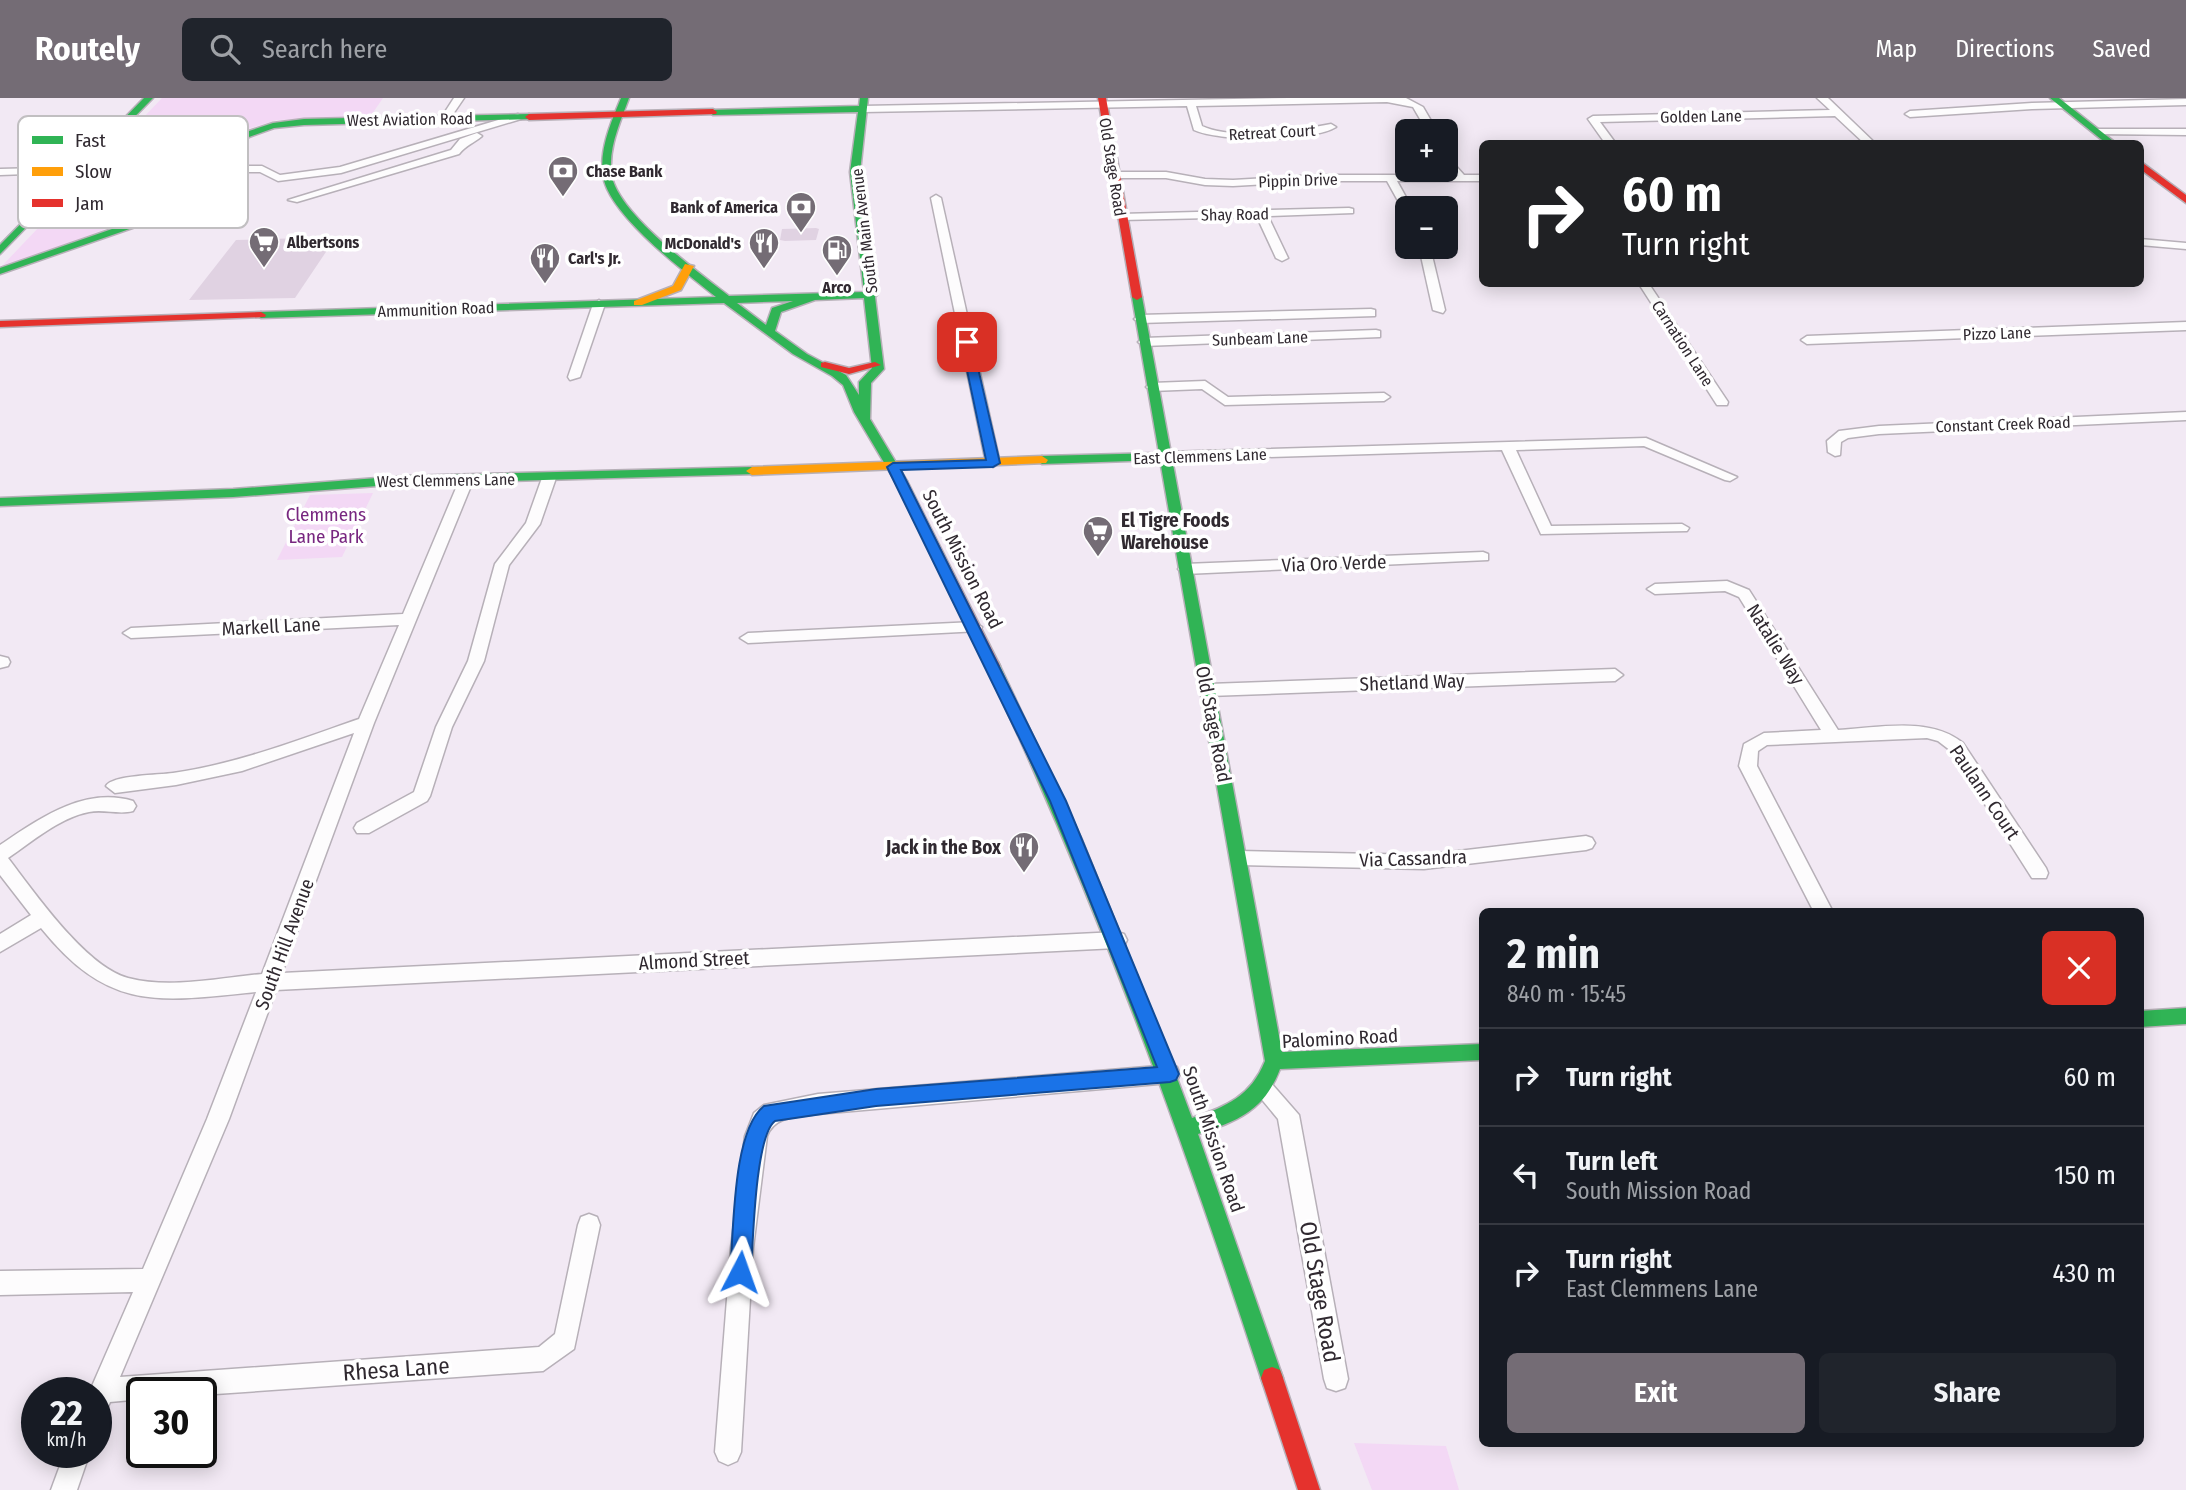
<!DOCTYPE html>
<html lang="en">
<head>
<meta charset="utf-8">
<style>
	:root { --surface:#171b24; --page:#20242c; --text:#f1f3f6; --muted:#9ea1a6; --line:#363941; --accent:#746c75 }
	body { margin:0; font-family:"Fira Sans Condensed",sans-serif; background:var(--page); color:var(--text); height:100vh; display:flex; flex-direction:column; font-size:26px; white-space:nowrap }
	* { box-sizing:border-box; margin:0 }
	p { font-size:23px; color:var(--muted) }
	.icon { flex:none; width:38px; height:38px; fill:none; stroke:currentColor; stroke-width:2; stroke-linecap:round; stroke-linejoin:round }
	.map { position:relative; flex:1; overflow:hidden }
	.drawer { position:absolute; left:1479px; top:810px; width:665px; height:539px; display:flex; flex-direction:column; background:var(--surface); border-radius:10px; box-shadow:0 4px 18px #0003 }
	.drawer>* { flex:none }
	.guide { position:absolute; left:1479px; top:42px; width:665px; height:147px; border-radius:10px; box-shadow:0 4px 18px #0003; background:#202124; color:#fff; overflow:hidden }
	.tools { position:absolute; left:1395px; top:21px; display:grid; gap:14px }
	.tools a { display:grid; place-items:center; width:63px; height:63px; border-radius:10px; background:var(--surface); box-shadow:0 4px 18px #0003; font-size:35px }
	.speed { position:absolute; left:21px; top:1279px; display:flex; gap:14px; font-size:35px; font-weight:700; text-align:center }
	.speed>* { display:grid; place-content:center; width:91px; height:91px; border-radius:50%; background:var(--surface); box-shadow:0 4px 18px #0003; line-height:1 }
	.speed small { font-size:18px; font-weight:400 }
	.speed .limit { border:4px solid #111; border-radius:10px; background:#fff; color:#111 }
	.pin { position:absolute; display:grid; place-items:center; width:60px; height:60px; color:#fff; margin:-30px; border-radius:14px; box-shadow:0 4px 10px #0006 }
	.me { position:absolute; width:77px; margin:-38px; rotate:4deg; stroke-linejoin:round; filter:drop-shadow(0 0 5px #0008) }
	.turn { display:flex; align-items:center; gap:24px; height:147px; padding:0 28px; font-size:32px }
	.turn .icon { width:91px; height:91px; stroke-width:2.5 }
	.turn b { display:block; font-size:49px; line-height:60px }
	.round { display:grid; place-items:center; flex:none; width:74px; height:74px; border-radius:10px; background:var(--page) }
	.summary { display:flex; align-items:center; justify-content:space-between; height:119px; padding:0 28px }
	h1 { font-size:42px; font-weight:700; line-height:52px }
	.primary-button { display:flex; gap:14px; margin-top:auto; padding:14px 28px }
	.primary-button a { flex:1; height:80px; border-radius:10px; background:var(--accent); color:#fff; font-size:28px; font-weight:700; line-height:80px; text-align:center }
	.primary-button a+a { background:var(--page); color:var(--text) }
	ul { padding:0; list-style:none }
	li { display:flex; align-items:center; gap:21px; height:98px; padding:0 28px; border-top:2px solid var(--line) }
	li div { flex:1 }
	li b { display:block; font-size:26px }
	li em { font-style:normal }
	header { display:flex; align-items:center; gap:42px; box-sizing:border-box; height:98px; padding:0 35px; background:var(--accent); color:#fff }
	header strong { font-size:33px }
	nav { display:flex; gap:38px; margin-inline-start:auto; font-size:24px }
	.search { width:490px; height:63px; background:var(--page); display:flex; align-items:center; gap:18px; box-sizing:border-box; padding:0 24px; border-radius:10px; color:var(--muted); font-size:26px }
	.map>svg:first-child { display:block }
	.green { fill:#f3d8f5 }
	.building { fill:#e0d2e2 }
	.lines { fill:none; stroke-linecap:round; stroke-linejoin:round }
	.street-casing { stroke:#b7b0b8; stroke-width:3 }
	.fast-casing { stroke:#b7b0b8; stroke-width:3 }
	.slow-casing { stroke:#b7b0b8; stroke-width:3 }
	.jam-casing { stroke:#b7b0b8; stroke-width:3 }
	.street { fill:#fdfcfd; fill-rule:evenodd }
	.fast { fill:#30b455; fill-rule:evenodd }
	.slow { fill:#ff9f0a; fill-rule:evenodd }
	.jam { fill:#e5322d; fill-rule:evenodd }
	.route { fill:#1a73e8; stroke:#114b97; stroke-width:2 }
	.labels { text-anchor:middle; stroke-width:7; stroke-linejoin:round; paint-order:stroke }
	.far-street-label { font-size:16px; fill:#302930; stroke:#fff }
	.far-poi-label { font-size:16px; font-weight:bold; fill:#302930; stroke:#fff; text-anchor:start }
	.park-label { font-size:19px; fill:#782780; stroke:#fff }
	.poi-label { font-size:19px; font-weight:bold; fill:#302930; stroke:#fff; text-anchor:start }
	.street-label { font-size:19px; fill:#302930; stroke:#fff }
	.near-street-label { font-size:23px; fill:#302930; stroke:#fff }
	.key { fill:#fff; stroke:#c1bfc1; stroke-width:2 }
	.key-label { font-size:19px; fill:#302930 }
</style>
</head>
<body>
<header>
<strong>Routely</strong>
<div class="search"><svg class="icon" aria-label="search" viewBox="0 0 24 24"><circle cx="10" cy="10" r="6"/><path d="M15 15l6 6"/></svg>Search here</div>
<nav><a>Map</a><a>Directions</a><a>Saved</a></nav>
</header>
<div class="map">
<svg width="2186" height="1392" viewBox="0 0 2186 1392">
	<rect width="100%" height="100%" fill="#f2e9f4"/>
	<g class="green">
		<polygon points="162,0 383,0 370,19 277,22 238,34 219,60 157,112 0,170"/>
		<polygon points="373,395 342,459 277,462 310,397"/>
		<polygon points="1354,1345 1446,1348 1459,1392 1372,1392"/>
	</g>
	<g class="building">
		<polygon points="782,131 816,130 819,131 816,142 785,143 780,142"/>
		<polygon points="336,139 295,200 189,202 236,142"/>
	</g>
	<g class="lines">
		<g class="street-casing">
			<g id="street">
				<polygon points="454,0 464,0 449,22 443,22 441,20"/>
				<path d="M1289,0H1406L1423,9L1437,33H1427L1413,9L1387,4L1196,8L1202,28C1235,43 1295,33 1331,26L1336,29C1312,44 1220,44 1194,32L1187,8L863,14L858,11L863,8Z"/>
				<polygon points="1817,0 1828,0 1876,46 1865,46 1835,18 1600,24 1614,43 1611,46 1605,45 1588,21 1593,18 1830,12"/>
				<polygon points="2186,1 2186,7 2032,11 1910,19 1905,16 1910,13 2032,5"/>
				<polygon points="518,16 523,19 521,21 341,75 278,83 260,74 210,74 205,71 210,68 262,68 280,77 340,69"/>
				<polygon points="2098,31 2186,31 2186,37 2095,36 2095,32"/>
				<path d="M477,35L482,38C474,45 466,47 459,56L297,104L288,102L451,52L460,41Z"/>
				<polygon points="1446,57 1464,77 1482,77 1482,83 1397,83 1412,110 1407,110 1407,113 1402,110 1387,83 1316,83 1233,88 1205,87 1166,80 1114,80 1109,77 1114,74 1166,74 1205,81 1233,82 1316,77 1453,77 1446,66"/>
				<polygon points="79,69 84,72 83,74 0,77 0,71"/>
				<polygon points="936,97 941,100 1000,365 993,369 986,365 931,100"/>
				<polygon points="1349,110 1353,111 1353,115 1268,118 1288,160 1282,163 1276,160 1257,119 1121,122 1116,119 1121,116"/>
				<polygon points="2140,141 2186,145 2186,151 2140,147"/>
				<polygon points="1419,149 1430,149 1445,212 1443,215 1433,212"/>
				<polygon points="1639,186 1649,186 1728,304 1727,307 1717,307"/>
				<polygon points="599,202 605,206 580,279 570,282 568,279 593,206"/>
				<polygon points="1371,211 1375,212 1375,218 1140,225 1134,221 1140,217"/>
				<polygon points="2186,224 2186,232 1807,246 1801,242 1807,238"/>
				<polygon points="1376,232 1380,233 1380,239 1144,248 1138,244 1144,240"/>
				<polygon points="1205,283 1228,299 1384,295 1390,299 1384,303 1225,307 1202,291 1152,293 1146,289 1152,285"/>
				<polygon points="2186,314 2186,322 1879,336 1848,340 1841,344 1840,357 1835,358 1828,354 1827,343 1839,333 1879,328"/>
				<polygon points="1646,340 1737,379 1730,383 1725,382 1644,348 1516,352 1551,428 1682,426 1689,430 1687,433 1541,436 1502,352 1165,362 1158,358 1165,354"/>
				<polygon points="549,376 556,380 540,426 509,467 484,563 452,629 430,698 427,703 369,735 357,735 354,730 357,725 414,694 436,629 468,563 495,466 526,425 542,380"/>
				<path d="M466,379L473,383L374,625L282,875L1117,834L1124,836L1127,842L1124,848L1117,850L276,892L229,1021L120,1279L539,1249L555,1236L578,1127L581,1119L589,1116L597,1119L600,1127L574,1251L543,1273L201,1297L142,1295V1301L110,1304L105,1316L96,1319V1295H89L133,1194L0,1197V1173L143,1171L207,1021L256,894C157,904 109,914 41,830L0,854V836L31,817L0,777V747C39,721 84,688 133,703L136,708L133,713C119,717 104,711 89,714C59,720 33,743 8,760C34,794 86,869 128,880C170,891 219,880 262,876L354,635L242,673L176,687L115,695L106,688C112,677 159,677 173,675C237,666 298,642 359,621L399,527L131,540L123,535L131,530L403,516L459,383Z"/>
				<polygon points="1483,454 1488,456 1488,462 1185,476 1178,471 1185,466"/>
				<path d="M1727,483L1749,492L1838,632C1879,630 1929,618 1963,645L2046,770L2048,775L2046,780H2032L1951,653L1938,643L1927,640L1767,647L1758,653L1757,668L1833,814H1814L1739,668L1744,646L1764,635L1821,632L1739,499L1725,493L1655,496L1647,491L1655,486Z"/>
				<polygon points="974,524 982,529 980,533 748,545 740,540 748,535"/>
				<polygon points="0,558 8,560 10,564 8,568 0,570"/>
				<polygon points="1615,571 1623,577 1615,583 1209,598 1201,592 1209,586"/>
				<polygon points="1586,738 1592,740 1595,745 1592,750 1586,752 1424,771 1240,767 1234,765 1231,760 1234,755 1240,753 1424,757"/>
				<path d="M1170,967L1177,969L1180,976L1177,983L1170,985L818,1016C798,1019 775,1017 767,1038L753,1150L741,1354L737,1363L728,1367L719,1363L715,1354L731,1150L745,1038L754,1015L764,1007L818,996Z"/>
				<polygon points="1264,983 1271,985 1299,1017 1348,1281 1345,1290 1336,1293 1327,1290 1324,1281 1278,1021 1254,992 1257,985"/>
				<polygon points="65,1354 90,1354 77,1392 51,1392"/>
			</g>
		</g>
		<g class="fast-casing">
			<g id="fast">
				<polygon points="144,0 153,0 0,156 0,147"/>
				<path d="M621,0H629C620,25 607,52 612,79C620,117 698,174 729,198L864,194L850,74L858,14L713,17L709,14L710,12L859,8L860,0H868L860,74L874,194L877,197L875,199L884,271L871,285L870,321L907,383L905,386L901,387L895,383L854,314L843,287L832,278L793,256L724,205L261,220L256,217L261,214L716,199C685,174 609,117 603,78C599,52 611,24 621,0ZM864,200L872,270L859,284V297L846,277L807,256L775,233L781,214L815,202ZM793,203L772,210L766,227L737,205Z"/>
				<polygon points="2050,0 2059,0 2117,46 2107,46"/>
				<polygon points="529,16 533,19 532,21 304,27 274,30 249,39 172,109 141,127 0,176 0,170 135,123 166,105 243,35 273,25 304,21"/>
				<path d="M1137,196L1142,199L1282,954L1482,946V962L1280,971C1264,1013 1238,1023 1198,1036L1283,1280L1280,1288L1272,1291L1264,1288L1261,1280C1182,1037 1095,799 986,568L988,564H998L1082,742L1154,919L1192,1020C1226,1009 1251,998 1265,963L1160,362L1042,366L1036,362L1042,358L1159,355L1132,199Z"/>
				<polygon points="752,369 756,370 756,376 403,386 233,399 0,408 0,400 233,391 403,378"/>
				<polygon points="2186,910 2186,926 2140,929 2140,913"/>
			</g>
		</g>
		<g class="slow-casing">
			<g id="slow">
				<polygon points="685,166 694,168 681,192 642,207 634,207 634,203 673,188"/>
				<polygon points="1042,358 1048,362 1046,365 752,377 746,373 752,369"/>
			</g>
		</g>
		<g class="jam-casing">
			<g id="jam">
				<polygon points="1098,0 1106,0 1142,199 1137,202 1132,199"/>
				<polygon points="713,11 717,14 716,16 529,22 525,19 529,16"/>
				<polygon points="2140,63 2186,97 2186,105 2140,71"/>
				<polygon points="261,214 266,217 265,219 0,229 0,223"/>
				<polygon points="825,264 849,270 875,264 881,267 849,276 821,269 821,265"/>
				<polygon points="901,379 907,383 1000,568 998,572 988,572 986,568 895,383"/>
				<polygon points="1272,1269 1280,1272 1283,1280 1320,1392 1298,1392 1261,1280 1264,1272"/>
			</g>
		</g>
		<use href="#street" class="street"/>
		<use href="#fast" class="fast"/>
		<use href="#slow" class="slow"/>
		<use href="#jam" class="jam"/>
	</g>
	<path class="route" d="M967,240L972,244L1000,365L993,369L901,372L1066,703L1179,976L1176,982L1170,984L876,1008L775,1023C755,1038 753,1146 751,1174L748,1182L740,1185L733,1182L730,1174C734,1134 732,1033 764,1008L876,991L1157,969L1050,703L887,369L893,365L986,362L961,244Z"/>
	<defs>
		<g id="bank-pin" transform="scale(1.575)"><path d="M0 17L-7.5 6A9.5 9.5 0 1 1 7.5 6Z" fill="#746c75" stroke="#fff"/><path d="M-6-4H6V4H-6ZM0-2.3a2.3 2.3 0 1 0 0 4.6a2.3 2.3 0 1 0 0-4.6Z" fill="#fff"/></g>
		<g id="supermarket-pin" transform="scale(1.575)"><path d="M0 17L-7.5 6A9.5 9.5 0 1 1 7.5 6Z" fill="#746c75" stroke="#fff"/><path d="M-6-5.5h2.5l.6 2H6L4.5 2H-2.5L-4.4-4H-6ZM-1.5 3.2a1.3 1.3 0 1 0 .1 0ZM3 3.2a1.3 1.3 0 1 0 .1 0Z" fill="#fff"/></g>
		<g id="restaurant-pin" transform="scale(1.575)"><path d="M0 17L-7.5 6A9.5 9.5 0 1 1 7.5 6Z" fill="#746c75" stroke="#fff"/><path d="M-5-6h1v4h1v-4h1v4h1v-4h1v5L-1.5 .5V6h-2V.5L-5-1ZM5-6V6H3V1.5H1.5Q1.5-4 5-6Z" fill="#fff"/></g>
		<g id="fuel-pin" transform="scale(1.575)"><path d="M0 17L-7.5 6A9.5 9.5 0 1 1 7.5 6Z" fill="#746c75" stroke="#fff"/><path d="M-5.5-6h7V0h2V4h1.3V-2.5L3-4.5l.8-.8L6-3V5H2.5V1h-1V6h-7ZM-4.2-4.7v3.2H.2V-4.7Z" fill="#fff"/></g>
	</defs>
	<g fill-rule="evenodd">
		<use href="#bank-pin" x="563" y="73"/>
		<use href="#bank-pin" x="801" y="109"/>
		<use href="#supermarket-pin" x="264" y="144"/>
		<use href="#restaurant-pin" x="764" y="145"/>
		<use href="#fuel-pin" x="837" y="152"/>
		<use href="#restaurant-pin" x="545" y="160"/>
		<use href="#supermarket-pin" x="1098" y="433"/>
		<use href="#restaurant-pin" x="1024" y="749"/>
	</g>
	<g class="labels">
		<g class="far-street-label">
			<text transform="translate(1701 18) rotate(-1)" y="6">Golden Lane</text>
			<text transform="translate(410 21) rotate(-1)" y="6">West Aviation Road</text>
			<text transform="translate(1272 34) rotate(-3)" y="6">Retreat Court</text>
			<text transform="translate(1113 69) rotate(81)" y="6">Old Stage Road</text>
			<text transform="translate(1298 82) rotate(-2)" y="6">Pippin Drive</text>
			<text transform="translate(1235 116) rotate(-1)" y="6">Shay Road</text>
			<text transform="translate(864 133) rotate(-97)" y="6">South Main Avenue</text>
			<text transform="translate(436 211) rotate(-2)" y="6">Ammunition Road</text>
			<text transform="translate(1997 235) rotate(-2)" y="6">Pizzo Lane</text>
			<text transform="translate(1260 240) rotate(-2)" y="6">Sunbeam Lane</text>
			<text transform="translate(1683 245) rotate(57)" y="6">Carnation Lane</text>
			<text transform="translate(2003 326) rotate(-2)" y="6">Constant Creek Road</text>
			<text transform="translate(1200 358) rotate(-2)" y="6">East Clemmens Lane</text>
			<text transform="translate(446 382) rotate(-1)" y="6">West Clemmens Lane</text>
		</g>
		<g class="far-poi-label">
			<text x="586" y="79">Chase Bank</text>
			<text x="778" y="115" text-anchor="end">Bank of America</text>
			<text x="287" y="150">Albertsons</text>
			<text x="741" y="151" text-anchor="end">McDonald's</text>
			<text x="568" y="166">Carl's Jr.</text>
			<text x="837" y="195" text-anchor="middle">Arco</text>
		</g>
		<g class="park-label">
			<text x="326" y="423">Clemmens<tspan x="326" dy="22">Lane Park</tspan></text>
		</g>
		<g class="poi-label">
			<text x="1121" y="429">El Tigre Foods<tspan x="1121" dy="22">Warehouse</tspan></text>
			<text x="1001" y="756" text-anchor="end">Jack in the Box</text>
		</g>
		<g class="street-label">
			<text transform="translate(963 461) rotate(63)" y="7">South Mission Road</text>
			<text transform="translate(1334 465) rotate(-2)" y="7">Via Oro Verde</text>
			<text transform="translate(271 528) rotate(-3)" y="7">Markell Lane</text>
			<text transform="translate(1776 546) rotate(58)" y="7">Natalie Way</text>
			<text transform="translate(1412 584) rotate(-2)" y="7">Shetland Way</text>
			<text transform="translate(1214 626) rotate(79)" y="7">Old Stage Road</text>
			<text transform="translate(1985 694) rotate(56)" y="7">Paulann Court</text>
			<text transform="translate(1413 760) rotate(-2)" y="7">Via Cassandra</text>
			<text transform="translate(284 846) rotate(-70)" y="7">South Hill Avenue</text>
			<text transform="translate(694 862) rotate(-3)" y="7">Almond Street</text>
			<text transform="translate(1340 940) rotate(-3)" y="7">Palomino Road</text>
			<text transform="translate(1214 1041) rotate(71)" y="7">South Mission Road</text>
		</g>
		<g class="near-street-label">
			<text transform="translate(1320 1194) rotate(80)" y="8">Old Stage Road</text>
			<text transform="translate(396 1271) rotate(-4)" y="8">Rhesa Lane</text>
		</g>
	</g>
	<rect x="18" y="18" width="230" height="112" rx="10" class="key"/>
	<rect x="32" y="38" width="31" height="8" fill="#30b455"/>
	<rect x="32" y="69" width="31" height="9" fill="#ff9f0a"/>
	<rect x="32" y="101" width="31" height="8" fill="#e5322d"/>
	<g class="key-label">
		<text x="75" y="49">Fast</text>
		<text x="75" y="80">Slow</text>
		<text x="75" y="112">Jam</text>
	</g>
</svg>
<div class="tools">
<a>+</a>
<a>−</a>
</div>
<div class="speed"><div>22<small>km/h</small></div><div class="limit">30</div></div>
<div class="pin" style="left:967px;top:244px;background:#d93025"><svg class="icon" aria-label="arrive" viewBox="0 0 24 24"><path d="M6 21V4h12l-3 4 3 4H6"/></svg></div>
<svg class="me" style="left:740px;top:1174px" viewBox="-20 -20 40 40"><path d="M0-17L14 15 0 8-14 15z" fill="#1a73e8" stroke="#fff" stroke-width="4"/></svg>
<div class="guide">
<div class="turn"><svg class="icon" aria-label="right" viewBox="0 0 24 24"><path d="M7 20v-9h11M14 6l5 5-5 5"/></svg><div><b>60 m</b>Turn right</div></div>
</div>
<section class="drawer">
<div class="summary"><div><h1>2 min</h1><p>840 m · 15:45</p></div><a class="round" style="background:#d93025;color:#fff"><svg class="icon" aria-label="close" viewBox="0 0 24 24"><path d="M6 6l12 12M18 6L6 18"/></svg></a></div>
<ul>
<li><svg class="icon" aria-label="right" viewBox="0 0 24 24"><path d="M7 20v-9h11M14 6l5 5-5 5"/></svg><div><b>Turn right</b></div><em>60 m</em></li>
<li><svg class="icon" aria-label="left" viewBox="0 0 24 24"><path d="M17 20v-9H6M10 6l-5 5 5 5"/></svg><div><b>Turn left</b><p>South Mission Road</p></div><em>150 m</em></li>
<li><svg class="icon" aria-label="right" viewBox="0 0 24 24"><path d="M7 20v-9h11M14 6l5 5-5 5"/></svg><div><b>Turn right</b><p>East Clemmens Lane</p></div><em>430 m</em></li>
</ul>
<div class="primary-button"><a>Exit</a><a>Share</a></div>
</section>
</div>
</body>
</html>
